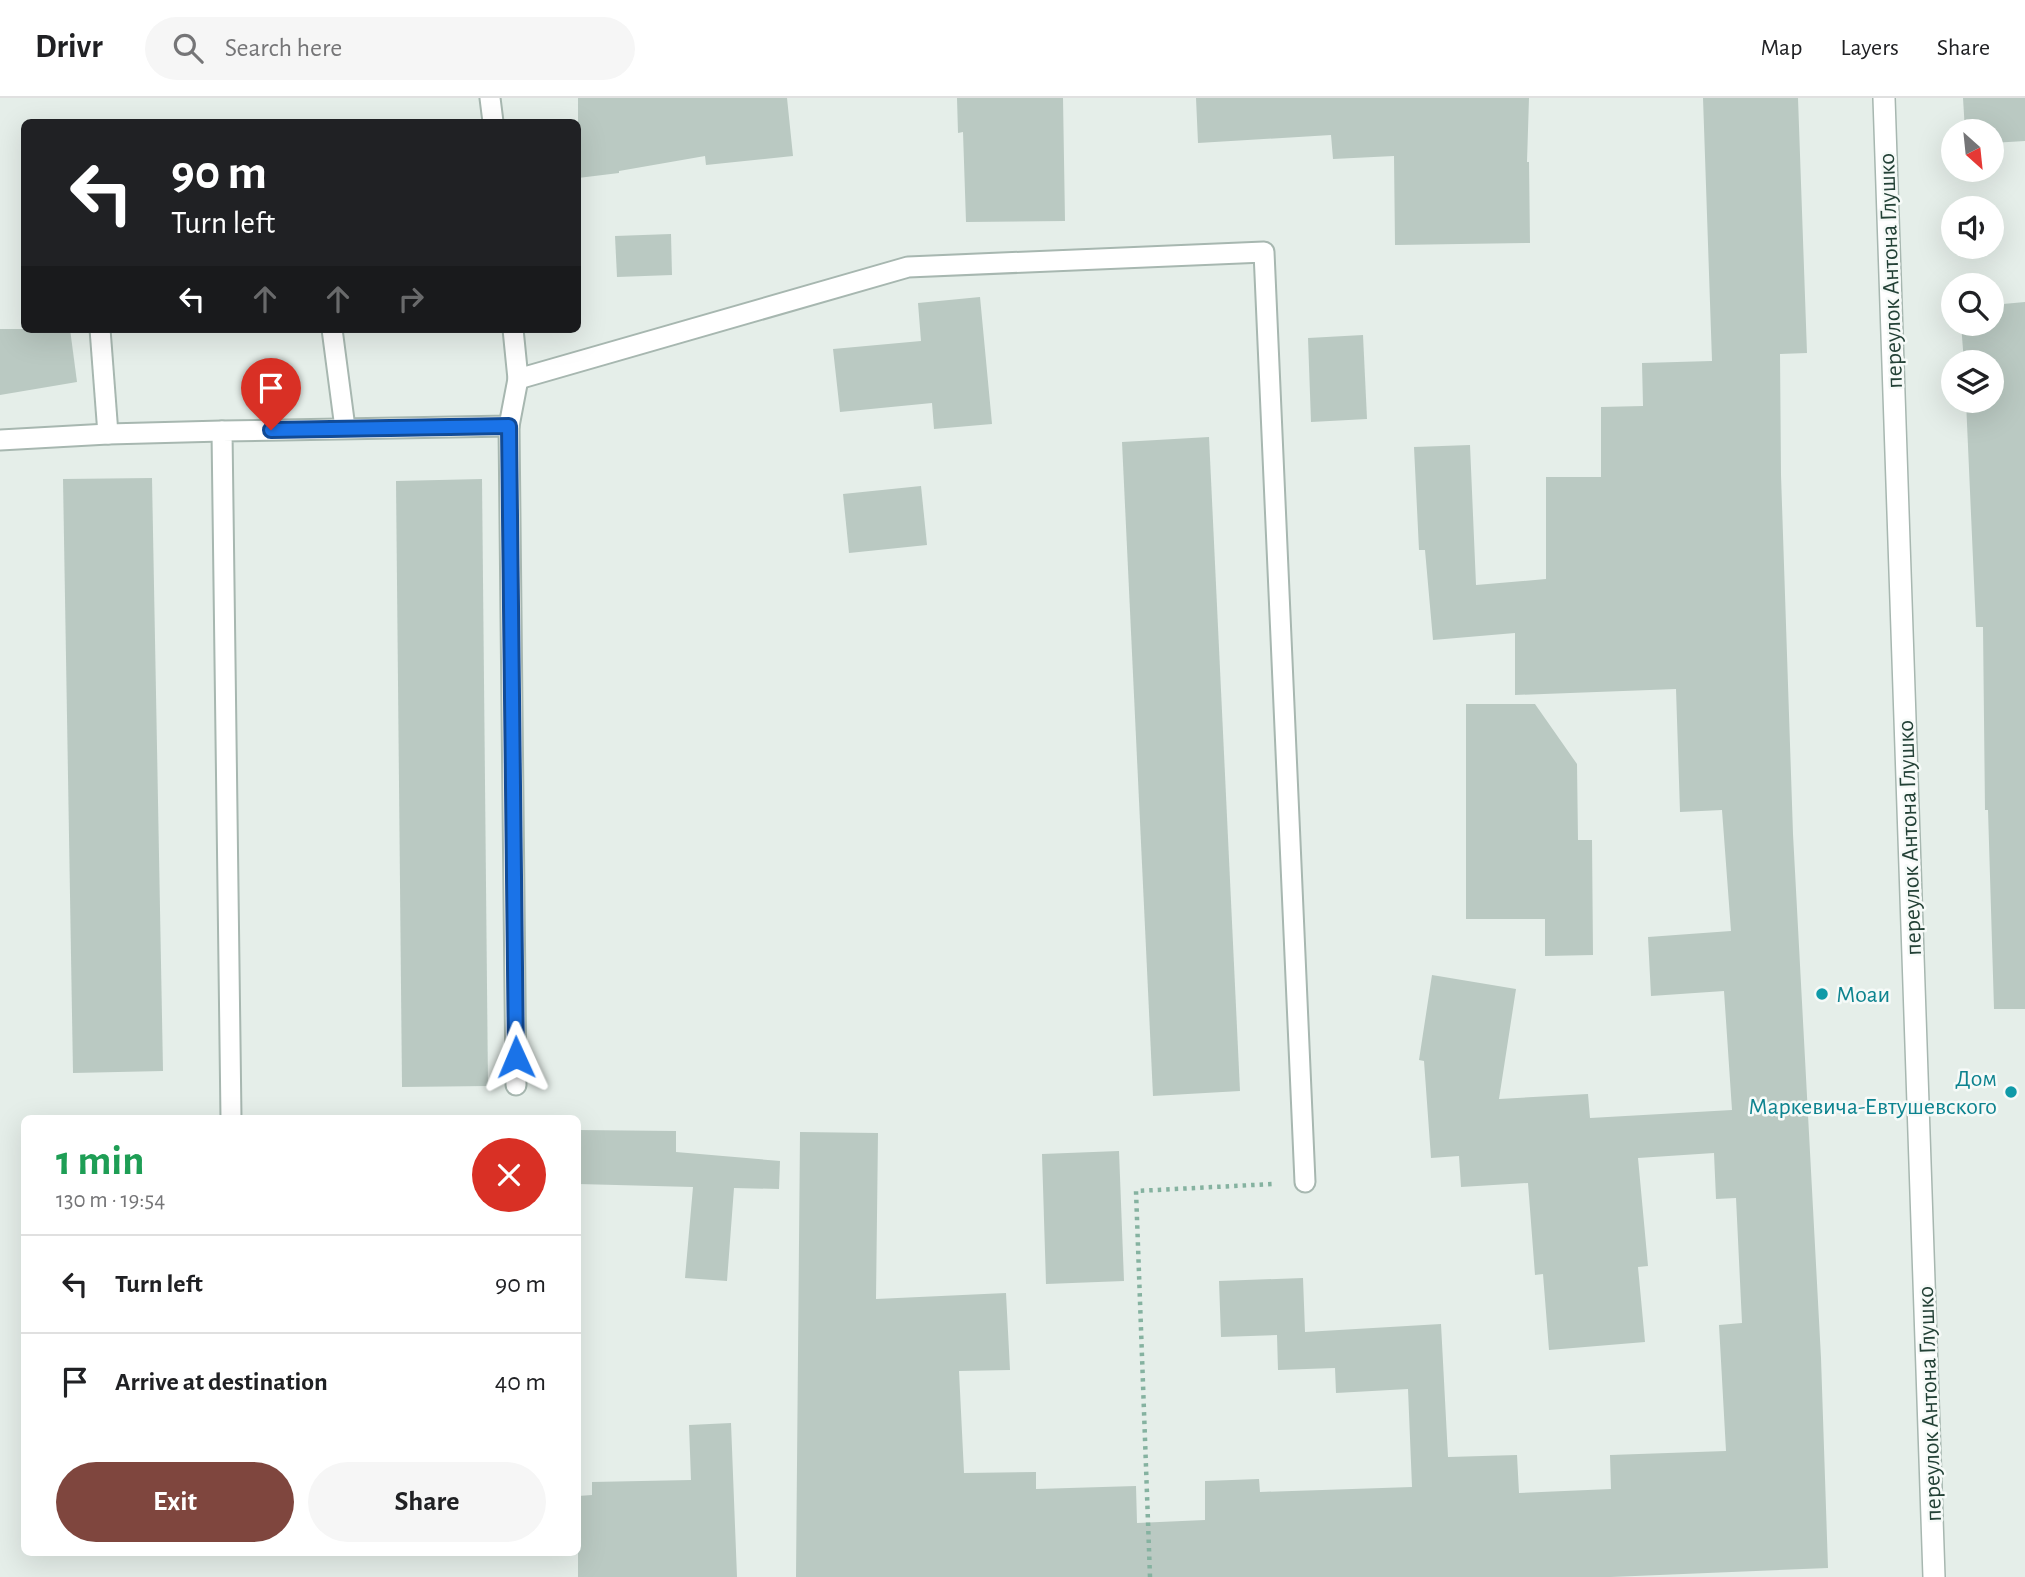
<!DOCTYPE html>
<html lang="en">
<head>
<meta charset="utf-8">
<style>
	:root { --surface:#fff; --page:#f6f6f6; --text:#202124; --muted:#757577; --line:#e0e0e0; --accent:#7f463e }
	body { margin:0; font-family:"Alegreya Sans",sans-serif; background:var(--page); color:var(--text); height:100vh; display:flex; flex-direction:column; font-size:26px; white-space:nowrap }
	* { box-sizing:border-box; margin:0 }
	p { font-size:23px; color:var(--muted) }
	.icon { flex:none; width:38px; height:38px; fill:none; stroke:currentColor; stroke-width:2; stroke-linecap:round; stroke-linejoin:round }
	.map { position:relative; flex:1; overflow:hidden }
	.details { position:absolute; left:21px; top:1017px; width:560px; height:441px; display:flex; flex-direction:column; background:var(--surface); border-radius:10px; box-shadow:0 7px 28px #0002 }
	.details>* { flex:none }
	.top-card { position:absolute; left:21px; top:21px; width:560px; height:214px; border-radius:10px; box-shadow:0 7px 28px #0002; background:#202124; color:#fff; overflow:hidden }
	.needle { width:46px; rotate:153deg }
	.controls { position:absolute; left:1941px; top:21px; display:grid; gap:14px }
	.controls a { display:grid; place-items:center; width:63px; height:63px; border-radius:50%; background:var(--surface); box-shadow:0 7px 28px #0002; font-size:35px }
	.pin { position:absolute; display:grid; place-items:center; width:60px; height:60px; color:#fff; margin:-72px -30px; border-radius:50% 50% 50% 0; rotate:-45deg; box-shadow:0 0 7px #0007 }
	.pin .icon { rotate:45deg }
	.me { position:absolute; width:77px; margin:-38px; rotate:359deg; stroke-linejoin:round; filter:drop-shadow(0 0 5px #0008) }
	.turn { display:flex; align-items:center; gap:24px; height:147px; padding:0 35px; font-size:32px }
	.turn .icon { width:91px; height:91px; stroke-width:2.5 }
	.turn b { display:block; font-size:49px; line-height:60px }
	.lanes { display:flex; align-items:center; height:66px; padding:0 35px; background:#0003; justify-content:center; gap:35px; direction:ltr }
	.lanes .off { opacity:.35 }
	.round { display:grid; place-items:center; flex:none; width:74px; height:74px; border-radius:37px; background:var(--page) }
	.headline { display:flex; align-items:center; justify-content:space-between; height:119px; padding:0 35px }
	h1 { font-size:42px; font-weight:700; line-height:52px; color:#1e9e55 }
	.button { display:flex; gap:14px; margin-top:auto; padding:14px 35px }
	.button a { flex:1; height:80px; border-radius:42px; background:var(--accent); color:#fff; font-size:28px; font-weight:700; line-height:80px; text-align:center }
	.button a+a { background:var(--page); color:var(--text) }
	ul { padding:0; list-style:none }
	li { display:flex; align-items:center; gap:21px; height:98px; padding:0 35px; border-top:2px solid var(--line) }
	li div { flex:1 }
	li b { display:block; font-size:26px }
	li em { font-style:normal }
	header { display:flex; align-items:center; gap:42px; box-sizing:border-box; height:98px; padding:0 35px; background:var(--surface); border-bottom:2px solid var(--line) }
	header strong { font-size:33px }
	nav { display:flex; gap:38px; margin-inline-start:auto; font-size:24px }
	.search { width:490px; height:63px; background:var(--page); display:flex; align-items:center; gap:18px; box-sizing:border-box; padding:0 24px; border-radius:38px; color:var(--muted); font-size:26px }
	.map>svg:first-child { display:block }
	.building { fill:#bac9c2 }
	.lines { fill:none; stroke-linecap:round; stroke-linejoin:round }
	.lane-casing { stroke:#a7b7b0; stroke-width:23 }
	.street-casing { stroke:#a7b7b0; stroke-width:24 }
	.path { stroke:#85b2a0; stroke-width:4.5; stroke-dasharray:3.5 5; stroke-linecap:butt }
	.lane { stroke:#fff; stroke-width:19 }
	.street { stroke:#fff; stroke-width:21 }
	.route-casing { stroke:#114b97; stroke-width:18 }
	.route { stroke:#1a73e8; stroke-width:12 }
	.culture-dot { fill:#0f9aa8; stroke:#f6faf8; stroke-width:2.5 }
	.labels { text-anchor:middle; stroke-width:5; stroke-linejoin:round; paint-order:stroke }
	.street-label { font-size:24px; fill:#234136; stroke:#f6faf8 }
	.culture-label { font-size:24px; fill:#0d838f; stroke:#f6faf8; text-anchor:start }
</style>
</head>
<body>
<header>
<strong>Drivr</strong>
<div class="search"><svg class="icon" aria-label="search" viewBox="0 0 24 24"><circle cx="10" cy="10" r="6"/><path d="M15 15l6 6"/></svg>Search here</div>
<nav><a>Map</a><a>Layers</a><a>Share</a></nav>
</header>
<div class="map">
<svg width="2025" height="1479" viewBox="0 0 2025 1479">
	<rect width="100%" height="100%" fill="#e5eee9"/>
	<g class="building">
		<polygon points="578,0 787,0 793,58 706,67 705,58 619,73 619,75 578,80"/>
		<polygon points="957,0 1063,0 1065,123 966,124 963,34 958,35"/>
		<polygon points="1196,0 1529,0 1527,64 1529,64 1530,145 1395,147 1394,58 1333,61 1331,37 1198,45"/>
		<polygon points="1703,0 1798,0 1807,255 1780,256 1781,377 1793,736 1821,1260 1828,1470 1611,1479 796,1479 800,1034 878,1035 876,1201 1006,1195 1010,1272 959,1273 964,1375 1036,1374 1036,1391 1136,1388 1137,1425 1205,1422 1205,1383 1259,1381 1260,1394 1412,1389 1408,1291 1336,1295 1335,1270 1278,1272 1277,1237 1221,1239 1219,1183 1303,1180 1305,1234 1441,1226 1448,1359 1517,1357 1519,1395 1611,1391 1610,1357 1726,1353 1719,1227 1742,1225 1736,1100 1716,1101 1714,1055 1638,1060 1648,1168 1638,1169 1645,1244 1549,1252 1543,1176 1535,1177 1528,1085 1461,1089 1459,1058 1431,1060 1424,963 1419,962 1432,877 1516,891 1499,1001 1588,996 1590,1020 1732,1012 1724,893 1651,898 1648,839 1731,833 1722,712 1680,714 1676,591 1515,597 1515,535 1433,542 1425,452 1419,452 1414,349 1470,347 1476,487 1546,481 1546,379 1601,379 1601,309 1643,308 1642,265 1712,263"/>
		<polygon points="1963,0 2025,0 2025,43 1992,45 1992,33 1965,33"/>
		<polygon points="671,136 672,177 617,179 615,138"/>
		<polygon points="980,199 992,326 934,331 932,305 840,314 833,251 921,243 918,205"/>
		<polygon points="2025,204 2025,911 1994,911 1988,712 1985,712 1983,529 1976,529 1966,303 1992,303 1992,264 1964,264 1961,226 1992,226 1992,207"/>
		<polygon points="0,231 70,231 77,284 0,297"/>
		<polygon points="1363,237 1367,321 1311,324 1308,240"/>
		<polygon points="1209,339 1240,993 1153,998 1122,344"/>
		<polygon points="152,380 163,973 73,975 63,381"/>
		<polygon points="482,381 488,988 402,989 396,383"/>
		<polygon points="921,388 927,447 849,455 843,396"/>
		<polygon points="1466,606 1535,606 1577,666 1578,742 1592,742 1593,857 1545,858 1545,821 1466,821"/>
		<polygon points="578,1032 676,1033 676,1054 780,1063 779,1091 734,1090 727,1183 685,1180 693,1089 578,1086"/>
		<polygon points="1119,1053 1124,1183 1046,1186 1042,1056"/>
		<polygon points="731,1325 737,1479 578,1479 578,1398 592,1397 592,1384 691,1382 689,1327"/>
	</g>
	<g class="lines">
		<g class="lane-casing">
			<g id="lane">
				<polyline points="490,0 493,24"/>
				<polyline points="100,231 108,336"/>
				<polyline points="332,231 345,330"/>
				<polyline points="513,231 518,281 908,169 1264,154 1305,1084"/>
				<polyline points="509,328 516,987"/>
				<polyline points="0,342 108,336 222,333"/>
				<polyline points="231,1020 222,333 509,328 518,281"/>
			</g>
		</g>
		<g class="street-casing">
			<polyline id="street" points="1884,0 1934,1479"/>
		</g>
		<polyline class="path" points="1150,1479 1136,1093 1273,1086"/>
		<use href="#lane" class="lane"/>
		<use href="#street" class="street"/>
	</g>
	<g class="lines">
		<g class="route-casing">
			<polyline id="route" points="271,332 509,328 516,959"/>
		</g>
		<use href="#route" class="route"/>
	</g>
	<g class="culture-dot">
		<circle cx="1822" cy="896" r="7"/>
		<circle cx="2011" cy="994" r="7"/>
	</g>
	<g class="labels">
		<g class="street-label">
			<text transform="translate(1890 173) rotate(-92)" y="8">переулок Антона Глушко</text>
			<text transform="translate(1909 740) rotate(-92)" y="8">переулок Антона Глушко</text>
			<text transform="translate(1929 1306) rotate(-92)" y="8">переулок Антона Глушко</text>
		</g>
		<g class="culture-label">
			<text x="1836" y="904">Моаи</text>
			<text x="1997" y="988" text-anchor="end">Дом<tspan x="1997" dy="28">Маркевича-Евтушевского</tspan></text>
		</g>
	</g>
</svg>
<div class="controls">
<a><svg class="needle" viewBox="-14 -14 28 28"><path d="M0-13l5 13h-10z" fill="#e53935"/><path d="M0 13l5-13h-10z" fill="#757577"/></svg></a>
<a><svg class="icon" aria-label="sound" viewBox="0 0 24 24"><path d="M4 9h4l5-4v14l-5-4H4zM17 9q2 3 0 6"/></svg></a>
<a><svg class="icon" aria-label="search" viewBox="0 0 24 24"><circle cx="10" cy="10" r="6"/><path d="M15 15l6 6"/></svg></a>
<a><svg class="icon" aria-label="layers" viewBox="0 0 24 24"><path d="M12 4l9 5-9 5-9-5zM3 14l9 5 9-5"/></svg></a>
</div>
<div class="pin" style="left:271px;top:332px;background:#d93025"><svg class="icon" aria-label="arrive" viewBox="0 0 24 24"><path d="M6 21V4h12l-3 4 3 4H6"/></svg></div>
<svg class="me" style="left:516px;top:959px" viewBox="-20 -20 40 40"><path d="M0-17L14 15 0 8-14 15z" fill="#1a73e8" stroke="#fff" stroke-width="4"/></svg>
<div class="top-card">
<div class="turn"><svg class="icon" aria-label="left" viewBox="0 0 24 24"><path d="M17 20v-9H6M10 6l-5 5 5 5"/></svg><div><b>90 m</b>Turn left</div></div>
<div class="lanes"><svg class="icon" aria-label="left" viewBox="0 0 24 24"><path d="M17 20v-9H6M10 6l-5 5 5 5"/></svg><svg class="icon off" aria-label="ahead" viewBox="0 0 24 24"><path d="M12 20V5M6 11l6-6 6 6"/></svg><svg class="icon off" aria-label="ahead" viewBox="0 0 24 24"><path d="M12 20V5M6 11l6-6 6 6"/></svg><svg class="icon off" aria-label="right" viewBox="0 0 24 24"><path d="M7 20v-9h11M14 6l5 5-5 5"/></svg></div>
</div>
<section class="details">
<div class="headline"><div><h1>1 min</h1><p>130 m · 19:54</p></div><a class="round" style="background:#d93025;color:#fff"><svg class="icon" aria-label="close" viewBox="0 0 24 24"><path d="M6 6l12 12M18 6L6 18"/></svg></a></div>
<ul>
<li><svg class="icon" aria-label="left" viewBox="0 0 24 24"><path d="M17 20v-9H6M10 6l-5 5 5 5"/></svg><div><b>Turn left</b></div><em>90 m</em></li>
<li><svg class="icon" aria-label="arrive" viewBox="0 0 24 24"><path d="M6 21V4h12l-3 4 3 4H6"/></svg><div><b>Arrive at destination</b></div><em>40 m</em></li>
</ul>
<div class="button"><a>Exit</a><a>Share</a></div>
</section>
</div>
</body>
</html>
